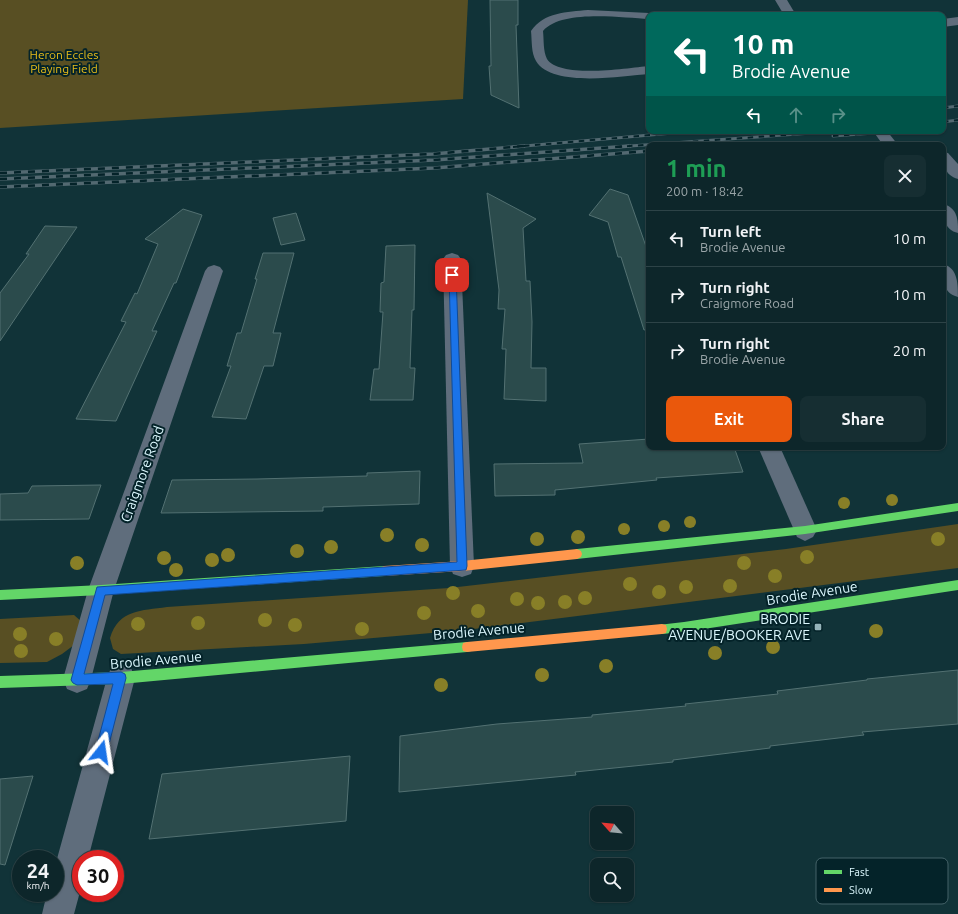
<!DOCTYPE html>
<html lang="en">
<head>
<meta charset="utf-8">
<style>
	:root { --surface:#0d262a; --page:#162e32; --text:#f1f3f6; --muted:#9aa5a8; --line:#2d4347; --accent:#ea580c }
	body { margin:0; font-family:Ubuntu,sans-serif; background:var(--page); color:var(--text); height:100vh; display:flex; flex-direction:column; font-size:15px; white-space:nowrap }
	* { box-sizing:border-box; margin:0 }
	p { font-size:13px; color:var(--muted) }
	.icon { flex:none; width:22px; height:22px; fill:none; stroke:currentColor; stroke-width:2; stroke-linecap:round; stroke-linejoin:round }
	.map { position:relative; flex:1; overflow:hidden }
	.panel { position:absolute; left:646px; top:142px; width:300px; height:308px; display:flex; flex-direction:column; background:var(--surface); border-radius:8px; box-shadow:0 1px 3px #0004,0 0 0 1px var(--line) }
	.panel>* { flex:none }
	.guide { position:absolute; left:646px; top:12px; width:300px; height:122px; border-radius:8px; box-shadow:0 1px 3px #0004,0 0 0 1px var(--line); background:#00695c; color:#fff; overflow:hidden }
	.needle { width:26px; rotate:297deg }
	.buttons { position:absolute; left:590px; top:806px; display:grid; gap:8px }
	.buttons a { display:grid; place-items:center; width:44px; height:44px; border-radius:8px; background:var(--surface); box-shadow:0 1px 3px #0004,0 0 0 1px var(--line); font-size:20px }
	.speed { position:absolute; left:12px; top:850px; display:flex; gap:8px; font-size:20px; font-weight:700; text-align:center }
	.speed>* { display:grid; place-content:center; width:52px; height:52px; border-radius:50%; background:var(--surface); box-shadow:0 1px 3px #0004,0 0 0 1px var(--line); line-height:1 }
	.speed small { font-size:10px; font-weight:400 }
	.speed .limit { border:6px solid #d22; background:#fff; color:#111 }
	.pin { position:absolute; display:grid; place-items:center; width:34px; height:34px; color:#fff; margin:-17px; border-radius:8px; box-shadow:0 2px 6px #0006 }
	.me { position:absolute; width:44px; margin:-22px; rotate:15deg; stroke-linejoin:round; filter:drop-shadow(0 0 3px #0008) }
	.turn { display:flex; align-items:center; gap:14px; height:84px; padding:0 20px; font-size:18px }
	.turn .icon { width:52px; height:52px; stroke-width:2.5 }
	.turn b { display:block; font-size:28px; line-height:34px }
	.lanes { display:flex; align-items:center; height:38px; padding:0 20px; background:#0003; justify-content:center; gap:20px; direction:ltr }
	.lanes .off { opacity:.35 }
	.round { display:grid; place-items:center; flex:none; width:42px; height:42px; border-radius:8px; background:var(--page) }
	.headline { display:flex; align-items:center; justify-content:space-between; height:68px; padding:0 20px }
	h1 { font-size:24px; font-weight:700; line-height:30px; color:#1e9e55 }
	.cta { display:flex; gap:8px; margin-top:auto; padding:8px 20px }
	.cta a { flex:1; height:46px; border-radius:8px; background:var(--accent); color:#fff; font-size:16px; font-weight:700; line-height:46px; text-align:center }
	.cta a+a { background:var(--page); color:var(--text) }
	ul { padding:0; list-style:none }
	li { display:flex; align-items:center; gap:12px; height:56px; padding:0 20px; border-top:1px solid var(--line) }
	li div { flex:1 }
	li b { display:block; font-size:15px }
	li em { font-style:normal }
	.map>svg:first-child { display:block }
	.green { fill:#584f23 }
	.building { fill:#2b4b4c; stroke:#537172 }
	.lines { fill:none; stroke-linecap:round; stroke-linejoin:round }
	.street { fill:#5f6d7c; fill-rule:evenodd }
	.fast { fill:#63d668; fill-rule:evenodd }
	.slow { fill:#ff974d; fill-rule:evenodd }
	.rail-far1-casing { stroke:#536971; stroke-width:3 }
	.rail-casing { stroke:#536971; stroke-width:3.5 }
	.rail-far1 { stroke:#042329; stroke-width:2; stroke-dasharray:5.5; stroke-linecap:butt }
	.rail { stroke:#042329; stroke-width:2.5; stroke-dasharray:7; stroke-linecap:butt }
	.tree { fill:#887f27 }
	.route { fill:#1a73e8; stroke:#114b97 }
	.poi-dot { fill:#95b3b9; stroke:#042329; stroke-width:1.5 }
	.labels { text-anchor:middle; stroke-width:4; stroke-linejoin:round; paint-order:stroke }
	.far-park-label { font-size:12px; fill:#e9bd19; stroke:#042329 }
	.street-label { font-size:14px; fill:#dcf8fe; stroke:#042329 }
	.poi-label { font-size:14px; fill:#dcf8fe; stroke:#042329; text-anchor:end }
	.key { fill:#042329; stroke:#456369; stroke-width:1 }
	.key-label { font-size:11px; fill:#dcf8fe }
</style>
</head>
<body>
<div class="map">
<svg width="958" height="914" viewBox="0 0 958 914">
	<rect width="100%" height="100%" fill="#113338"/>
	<g class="green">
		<polygon points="0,0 468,0 463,99 0,128"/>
		<path d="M958,524V568L466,630L304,644L121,654L113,649L110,638C119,609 141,611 167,607L449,588L786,549Z"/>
		<polygon points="74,615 83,623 74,645 62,654 47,662 0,663 0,619"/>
	</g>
	<g class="building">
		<polygon points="490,0 518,0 518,25 516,25 519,108 491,95 489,66 491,66"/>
		<polygon points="610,189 628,195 649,255 649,329 644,330 621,257 618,257 608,222 589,215"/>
		<polygon points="487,193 536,219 523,228 526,281 530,281 532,322 531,368 546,368 546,401 504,399 506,349 502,349 505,309 498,309 499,290"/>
		<polygon points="183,209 202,215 176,283 174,283 152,331 157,331 116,421 76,419 126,322 121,321 135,293 137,294 158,244 145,239"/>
		<polygon points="296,213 305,240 281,245 273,218"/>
		<polygon points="45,226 77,227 0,341 0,293 29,254 26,254"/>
		<polygon points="415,245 414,310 412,310 410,368 415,368 413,400 370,400 374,369 379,369 383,312 380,312 381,283 384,282 386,246"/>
		<polygon points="263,253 294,253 273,333 281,333 273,366 264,366 246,419 212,417 231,366 227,366 237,333 241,333 257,279 255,279"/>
		<polygon points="649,439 649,447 734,447 743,472 656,478 657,480 555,490 555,495 495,496 494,464 583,463 579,444"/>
		<polygon points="420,471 419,504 323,507 323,511 161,513 172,480 257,479 367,476 367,473"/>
		<polygon points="101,485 89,519 0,520 0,494 28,493 32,486"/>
		<polygon points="958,670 958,724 862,732 864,735 770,746 770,748 673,760 673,762 575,772 576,775 399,792 400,736 497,724 592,717 592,715 686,706 685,704 778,694 777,691 867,680 867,679"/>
		<polygon points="350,756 346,821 149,839 162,774"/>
		<polygon points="33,776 5,865 0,864 0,779"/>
	</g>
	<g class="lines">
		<g class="street">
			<polygon points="775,0 787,0 796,15 784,15"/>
			<path d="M588,10L649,13L654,15H649V19C622,18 562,9 543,31C544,40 543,51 547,59C560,79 628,68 649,66V74C622,76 552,88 536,61C531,53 532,41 531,31C544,12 567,12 588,10Z"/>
			<polygon points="958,17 958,25 943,27 943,19"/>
			<polygon points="873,131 887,131 898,145 883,145"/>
			<path d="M943,152L948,153L958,164V179C944,175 943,164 943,152Z"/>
			<path d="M943,204C958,208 958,220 958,233C944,230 943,217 943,204Z"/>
			<polygon points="452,253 458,255 461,259 474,566 471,574 462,577 453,574 450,566 443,259 446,255"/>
			<path d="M943,264C958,268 958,284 958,297C942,293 943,278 943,264Z"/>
			<polygon points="214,265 220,267 223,271 114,590 91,679 87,689 77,693 67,689 63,679 88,590 205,271 208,267"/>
			<polygon points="758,447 780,447 817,530 813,537 805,541 797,537"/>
			<polygon points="121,664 131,668 135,678 88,859 81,859 81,888 74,914 42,914 47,893 55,893 55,866 107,678 111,668"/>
		</g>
		<g class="fast">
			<polygon points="958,503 958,511 805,534 577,559 573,557 572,554 573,551 577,549 805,526"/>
			<polygon points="384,566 388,568 389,571 388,574 384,576 101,595 0,600 0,590 101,585"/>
			<polygon points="958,580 958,590 684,632 662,634 658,633 657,629 658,625 684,622"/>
			<polygon points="467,642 471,643 472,647 471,651 467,652 121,684 0,688 0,676 121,672"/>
		</g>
		<g class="slow">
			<polygon points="577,549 581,551 582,554 581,557 577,559 462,571 384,576 380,574 379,571 380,568 384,566 462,561"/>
			<polygon points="662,624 666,625 667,629 666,633 662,634 467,652 463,651 462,647 463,643 467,642"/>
		</g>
		<g class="rail-far1-casing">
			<g id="rail-far1">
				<polyline points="943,108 958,106"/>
				<polyline points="943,122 958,120"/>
				<polyline points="833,136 902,131"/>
				<polyline points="513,147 696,131"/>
				<polyline points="616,147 841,131"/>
			</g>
		</g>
		<g class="rail-casing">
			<g id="rail">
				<polyline points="0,173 433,154 524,146"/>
				<polyline points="0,179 434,160 630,146"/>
				<polyline points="0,187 434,168 649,151"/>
			</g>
		</g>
		<use href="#rail-far1" class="rail-far1"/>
		<use href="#rail" class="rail"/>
	</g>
	<g class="tree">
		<circle cx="892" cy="500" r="6"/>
		<circle cx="844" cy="503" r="6"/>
		<circle cx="690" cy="522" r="6"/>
		<circle cx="664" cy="526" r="6"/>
		<circle cx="624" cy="529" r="6"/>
		<circle cx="387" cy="535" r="7"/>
		<circle cx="578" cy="537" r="7"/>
		<circle cx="537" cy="539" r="7"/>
		<circle cx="938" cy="539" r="7"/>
		<circle cx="422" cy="545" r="7"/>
		<circle cx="331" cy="547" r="7"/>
		<circle cx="297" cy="551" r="7"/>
		<circle cx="228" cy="555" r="7"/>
		<circle cx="807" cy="557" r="7"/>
		<circle cx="164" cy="558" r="7"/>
		<circle cx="212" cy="560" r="7"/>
		<circle cx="77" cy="563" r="7"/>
		<circle cx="744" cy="563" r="7"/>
		<circle cx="176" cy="570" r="7"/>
		<circle cx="775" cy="576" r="7"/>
		<circle cx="630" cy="584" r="7"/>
		<circle cx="730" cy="586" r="7"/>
		<circle cx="686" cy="587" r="7"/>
		<circle cx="659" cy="592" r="7"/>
		<circle cx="453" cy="593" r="7"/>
		<circle cx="585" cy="598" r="7"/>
		<circle cx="517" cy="599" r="7"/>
		<circle cx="565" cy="602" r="7"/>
		<circle cx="538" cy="603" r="7"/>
		<circle cx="478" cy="611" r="7"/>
		<circle cx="424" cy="613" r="7"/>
		<circle cx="265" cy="620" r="7"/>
		<circle cx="198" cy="623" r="7"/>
		<circle cx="138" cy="624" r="7"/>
		<circle cx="295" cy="625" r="7"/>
		<circle cx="362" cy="629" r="7"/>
		<circle cx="876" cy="631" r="7"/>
		<circle cx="20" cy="634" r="7"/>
		<circle cx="56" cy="639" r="7"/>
		<circle cx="773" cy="647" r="7"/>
		<circle cx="21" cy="651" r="7"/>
		<circle cx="715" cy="653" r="7"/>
		<circle cx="606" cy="666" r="7"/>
		<circle cx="542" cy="675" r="7"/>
		<circle cx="441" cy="685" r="7"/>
	</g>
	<polygon class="route" points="452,272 456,275 467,566 466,570 105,595 84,674 121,672 125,674 126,678 107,752 105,756 101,758 97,756 95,752 113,684 77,685 73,683 71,680 97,587 457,562 449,275"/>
	<rect class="poi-dot" x="814" y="623" width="8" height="8" rx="2"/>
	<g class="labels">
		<g class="far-park-label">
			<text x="64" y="59">Heron Eccles<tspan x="64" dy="14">Playing Field</tspan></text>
		</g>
		<g class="street-label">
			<text transform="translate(142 474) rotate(-70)" y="5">Craigmore Road</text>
			<text transform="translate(812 593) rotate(-9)" y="5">Brodie Avenue</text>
			<text transform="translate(479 631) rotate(-5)" y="5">Brodie Avenue</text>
			<text transform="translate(156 660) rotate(-5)" y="5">Brodie Avenue</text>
		</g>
		<g class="poi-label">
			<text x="810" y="624">BRODIE<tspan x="810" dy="16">AVENUE/BOOKER AVE</tspan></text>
		</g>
	</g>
	<rect x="816" y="858" width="132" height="46" rx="6" class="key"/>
	<rect x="824" y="870" width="18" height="4" fill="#63d668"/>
	<rect x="824" y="888" width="18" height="4" fill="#ff974d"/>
	<g class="key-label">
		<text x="849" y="876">Fast</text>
		<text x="849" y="894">Slow</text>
	</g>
</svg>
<div class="buttons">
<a><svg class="needle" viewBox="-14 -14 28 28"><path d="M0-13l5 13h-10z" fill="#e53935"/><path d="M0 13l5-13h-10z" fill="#9aa5a8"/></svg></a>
<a><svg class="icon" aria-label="search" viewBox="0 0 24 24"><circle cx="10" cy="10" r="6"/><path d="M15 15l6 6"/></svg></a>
</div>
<div class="speed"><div>24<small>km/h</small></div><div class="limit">30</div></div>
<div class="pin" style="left:452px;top:275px;background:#d93025"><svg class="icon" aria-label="arrive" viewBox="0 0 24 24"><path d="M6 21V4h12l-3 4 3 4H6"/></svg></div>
<svg class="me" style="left:101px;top:752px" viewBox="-20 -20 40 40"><path d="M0-17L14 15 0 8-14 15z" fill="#1a73e8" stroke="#fff" stroke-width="4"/></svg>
<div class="guide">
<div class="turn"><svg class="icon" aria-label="left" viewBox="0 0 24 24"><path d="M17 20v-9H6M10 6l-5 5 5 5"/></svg><div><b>10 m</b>Brodie Avenue</div></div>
<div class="lanes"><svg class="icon" aria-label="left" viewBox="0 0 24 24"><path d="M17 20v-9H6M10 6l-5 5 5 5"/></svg><svg class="icon off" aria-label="ahead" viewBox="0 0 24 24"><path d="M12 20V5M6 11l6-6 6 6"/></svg><svg class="icon off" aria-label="right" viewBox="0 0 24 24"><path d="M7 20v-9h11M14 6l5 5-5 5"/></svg></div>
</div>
<section class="panel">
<div class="headline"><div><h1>1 min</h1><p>200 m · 18:42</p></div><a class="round"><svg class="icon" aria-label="close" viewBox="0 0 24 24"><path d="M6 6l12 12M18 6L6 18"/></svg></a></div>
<ul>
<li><svg class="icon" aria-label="left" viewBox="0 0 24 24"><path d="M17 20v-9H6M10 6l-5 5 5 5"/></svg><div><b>Turn left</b><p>Brodie Avenue</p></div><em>10 m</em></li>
<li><svg class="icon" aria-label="right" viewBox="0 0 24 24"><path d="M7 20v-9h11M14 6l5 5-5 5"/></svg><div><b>Turn right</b><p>Craigmore Road</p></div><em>10 m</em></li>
<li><svg class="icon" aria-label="right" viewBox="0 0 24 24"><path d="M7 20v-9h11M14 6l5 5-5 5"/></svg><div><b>Turn right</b><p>Brodie Avenue</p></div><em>20 m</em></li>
</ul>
<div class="cta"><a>Exit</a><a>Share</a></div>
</section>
</div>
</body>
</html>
